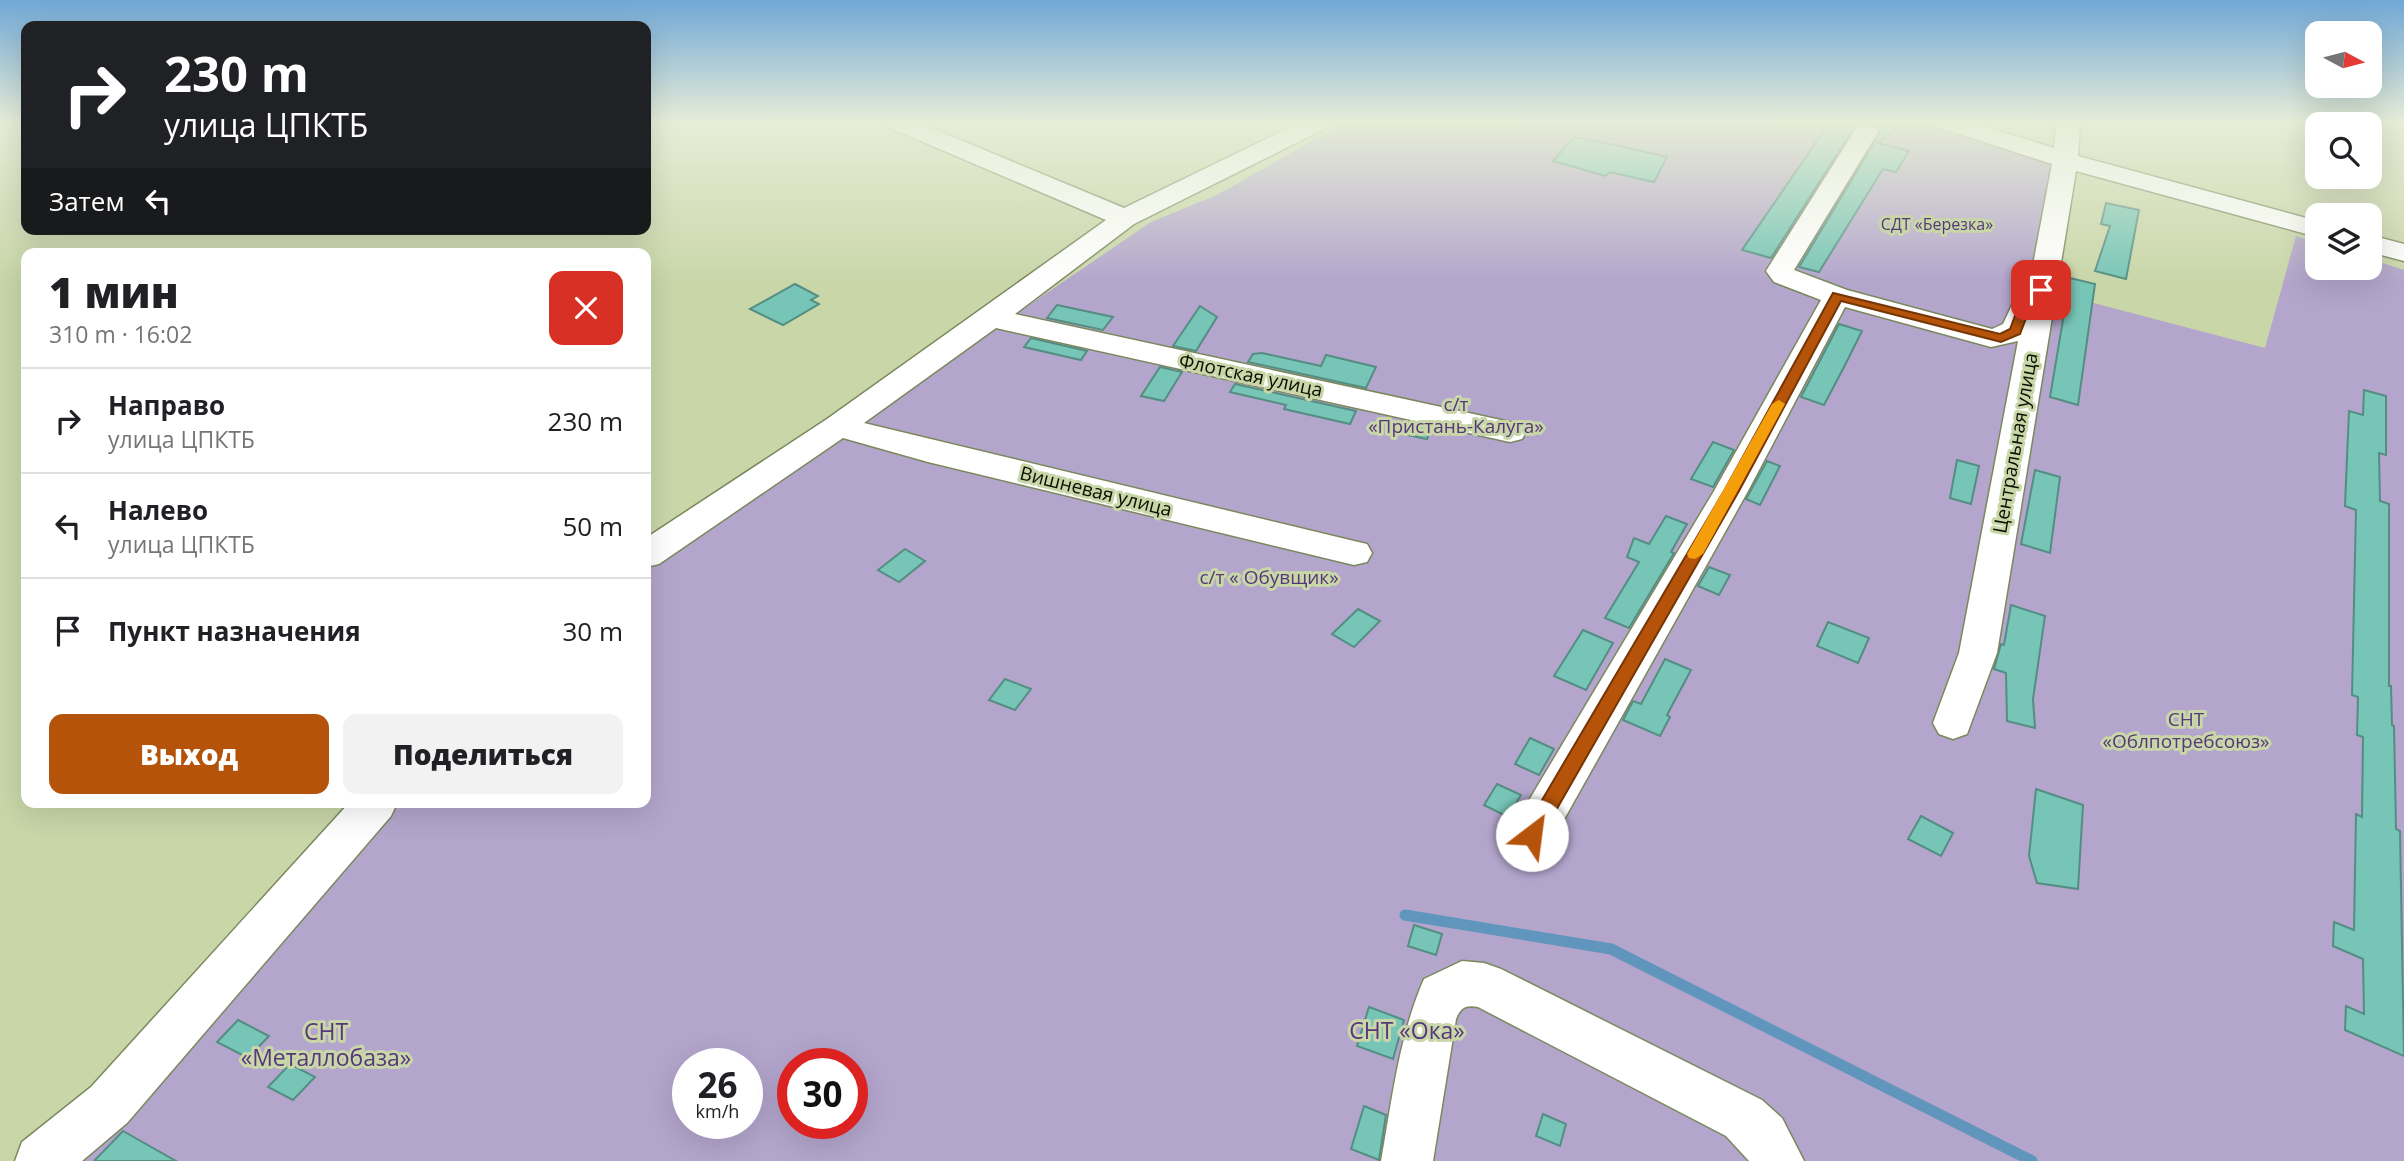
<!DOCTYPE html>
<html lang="ru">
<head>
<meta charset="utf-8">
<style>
	:root { --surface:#fff; --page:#f2f2f2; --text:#202124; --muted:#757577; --line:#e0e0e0; --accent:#b45309 }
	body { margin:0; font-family:"Open Sans",sans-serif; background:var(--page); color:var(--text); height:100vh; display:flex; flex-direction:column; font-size:26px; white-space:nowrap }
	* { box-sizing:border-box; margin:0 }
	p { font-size:23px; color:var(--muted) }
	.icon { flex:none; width:38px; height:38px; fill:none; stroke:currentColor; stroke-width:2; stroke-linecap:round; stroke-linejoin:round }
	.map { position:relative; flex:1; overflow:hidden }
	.side { position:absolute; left:21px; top:248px; width:630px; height:560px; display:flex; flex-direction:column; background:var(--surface); border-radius:14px; box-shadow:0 7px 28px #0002 }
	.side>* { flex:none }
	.banner { position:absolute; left:21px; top:21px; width:630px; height:214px; border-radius:14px; box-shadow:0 7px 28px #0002; background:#202124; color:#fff; overflow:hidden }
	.needle { width:46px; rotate:97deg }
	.controls { position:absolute; left:2305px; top:21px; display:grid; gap:14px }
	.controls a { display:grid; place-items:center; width:77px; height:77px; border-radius:14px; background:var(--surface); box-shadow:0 7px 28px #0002; font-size:35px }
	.speed { position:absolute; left:672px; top:1048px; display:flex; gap:14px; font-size:35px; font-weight:700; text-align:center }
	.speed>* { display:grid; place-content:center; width:91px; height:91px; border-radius:50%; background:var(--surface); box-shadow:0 7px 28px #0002; line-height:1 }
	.speed small { font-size:18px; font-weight:400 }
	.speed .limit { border:10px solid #d22; background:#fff; color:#111 }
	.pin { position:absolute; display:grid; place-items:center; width:60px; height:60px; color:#fff; margin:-30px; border-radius:14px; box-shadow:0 4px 10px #0006 }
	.me { position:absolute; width:77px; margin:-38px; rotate:30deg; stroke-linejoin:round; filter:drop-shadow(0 0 5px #0008) }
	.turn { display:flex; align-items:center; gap:24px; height:147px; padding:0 28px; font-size:32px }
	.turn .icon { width:91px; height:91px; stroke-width:2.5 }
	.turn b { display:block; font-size:49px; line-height:60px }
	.then { display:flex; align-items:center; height:66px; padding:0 28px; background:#0003; gap:14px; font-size:26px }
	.round { display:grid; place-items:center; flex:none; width:74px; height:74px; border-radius:14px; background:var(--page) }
	.overview { display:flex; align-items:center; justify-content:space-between; height:119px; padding:0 28px }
	h1 { font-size:42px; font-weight:800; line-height:52px }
	.button { display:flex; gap:14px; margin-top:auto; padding:14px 28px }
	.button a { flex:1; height:80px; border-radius:14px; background:var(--accent); color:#fff; font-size:28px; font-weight:800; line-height:80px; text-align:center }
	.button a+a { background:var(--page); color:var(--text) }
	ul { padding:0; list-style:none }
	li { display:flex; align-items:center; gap:21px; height:105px; padding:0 28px; border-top:2px solid var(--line) }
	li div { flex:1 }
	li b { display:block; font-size:26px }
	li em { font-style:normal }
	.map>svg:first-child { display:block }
	.green { fill:#b3a5cc; fill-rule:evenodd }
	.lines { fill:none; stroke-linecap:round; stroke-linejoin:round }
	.stream { stroke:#6095bc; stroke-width:11 }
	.building { fill:#77c5b7; stroke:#548e83; stroke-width:2 }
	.minor-casing { stroke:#7b885d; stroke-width:3 }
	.minor { fill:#fff; fill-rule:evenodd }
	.route { fill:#b45309; stroke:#753606; stroke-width:2 }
	.slow { fill:#f59e0b }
	.labels { text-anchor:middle; stroke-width:6; stroke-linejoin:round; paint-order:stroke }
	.far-park-label { font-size:16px; fill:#55387b; stroke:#c9d6a8 }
	.street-label { font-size:19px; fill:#0b0f02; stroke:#c9d6a8 }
	.park-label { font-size:19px; fill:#55387b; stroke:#c9d6a8 }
	.near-park-label { font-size:23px; fill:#55387b; stroke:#c9d6a8 }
</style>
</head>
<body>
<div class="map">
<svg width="2404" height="1161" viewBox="0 0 2404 1161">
	<rect width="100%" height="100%" fill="#c9d6a8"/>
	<path class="green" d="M1345,122H1936L2064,159L2044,290L2265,348L2296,236L2317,243V268H2370V259L2404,270V1161H56L391,803H646V566L1151,222L1217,195ZM688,1064H747V1124H688ZM793,1064H852V1124H793Z"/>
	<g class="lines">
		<polyline class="stream" points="1405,915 1611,949 2032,1161"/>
	</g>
	<g class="building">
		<polygon points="1830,122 1902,122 1878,143 1909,151 1896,172 1883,169 1819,272 1799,267 1880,133 1875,124 1855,126 1771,258 1742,250"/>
		<polygon points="1574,137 1615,145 1667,157 1654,182 1610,172 1605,176 1553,161"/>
		<polygon points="2106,203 2139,210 2126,279 2095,271 2110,226 2101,224"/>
		<polygon points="2070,278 2095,284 2078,405 2050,397"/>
		<polygon points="795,284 818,296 811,300 819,304 783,325 750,309"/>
		<polygon points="1057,305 1113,317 1103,330 1047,318"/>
		<polygon points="1200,306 1217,317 1196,351 1173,346"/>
		<polygon points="1839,324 1862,331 1844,367 1824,405 1801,397"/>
		<polygon points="1031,338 1087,351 1081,360 1024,347"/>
		<polygon points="1262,353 1321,366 1326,355 1376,367 1366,388 1248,362 1253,354"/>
		<polygon points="1160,367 1182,372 1164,401 1141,396"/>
		<polygon points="1235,384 1356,411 1350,424 1284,409 1286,405 1230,392"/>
		<polygon points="2364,390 2386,396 2386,455 2379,453 2380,501 2389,504 2389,686 2391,686 2392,725 2394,726 2396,829 2400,831 2404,1056 2345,1030 2346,1006 2364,1014 2363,959 2333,946 2334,922 2354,930 2356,814 2362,817 2363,737 2357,735 2358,697 2352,695 2356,510 2345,506 2349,411 2363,415"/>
		<polygon points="1408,422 1432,427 1427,439 1403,434"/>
		<polygon points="1713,442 1734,450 1713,487 1691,479"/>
		<polygon points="1957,460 1979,466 1971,504 1950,498"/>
		<polygon points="1767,461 1780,466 1760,505 1746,499"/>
		<polygon points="2035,470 2060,477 2050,553 2021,544"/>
		<polygon points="1666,516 1687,524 1671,552 1674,553 1629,628 1605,618 1639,562 1627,557 1634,538 1649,544"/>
		<polygon points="905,549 925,561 899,582 878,570"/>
		<polygon points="1709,567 1730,575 1719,595 1698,586"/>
		<polygon points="2011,605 2045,616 2033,699 2035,728 2007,721 2006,673 1994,669 2001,644 2004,645"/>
		<polygon points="1358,609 1380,621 1354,647 1332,634"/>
		<polygon points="1828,622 1869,638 1858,663 1817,646"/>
		<polygon points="1583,630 1613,643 1586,690 1554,676"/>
		<polygon points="1665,659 1691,670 1667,715 1670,717 1660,736 1623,720 1633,701 1641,704"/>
		<polygon points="1005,679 1031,689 1015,710 989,700"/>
		<polygon points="1530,738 1554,749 1539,775 1515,764"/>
		<polygon points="1497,784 1521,795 1508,817 1484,805"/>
		<polygon points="2036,789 2083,805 2078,889 2037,883 2029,856"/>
		<polygon points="1921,816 1953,833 1941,856 1908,839"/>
		<polygon points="1414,925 1442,934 1436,955 1408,946"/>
		<polygon points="1369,1007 1404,1020 1393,1059 1357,1046"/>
		<polygon points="238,1020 269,1036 248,1058 217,1042"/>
		<polygon points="290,1064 315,1077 293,1100 268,1087"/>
		<polygon points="1364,1106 1386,1115 1379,1160 1351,1149"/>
		<polygon points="1543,1114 1566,1124 1560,1146 1536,1136"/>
		<polygon points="123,1131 176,1161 94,1161"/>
	</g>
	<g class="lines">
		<g class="minor-casing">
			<g id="minor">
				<polygon points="884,122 917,122 1124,208 1301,122 1332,122 1328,127 1134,224 1015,314 1510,422 1522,425 1526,432 1522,439 1510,442 996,328 864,423 1354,541 1367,544 1372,553 1367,562 1354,565 928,462 843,438 659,564 646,567 646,538 827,419 1106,220 888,127"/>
				<polygon points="1934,122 1970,122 2054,148 2056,122 2080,122 2078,156 2317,221 2317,237 2076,171 1997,653 1967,734 1953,739 1939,734 1933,723 1959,653 2018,341 1991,347 1845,307 1748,491 1548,848 1532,853 1516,848 1510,835 1516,822 1714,491 1821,300 1774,282 1766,271 1857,127 1875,127 1878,132 1794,270 1847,290 1992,329 2003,324 2020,288 2029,286 2052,164 1938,127"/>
				<polygon points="2370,235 2404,244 2404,261 2370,252"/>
				<polygon points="349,803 397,803 391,816 127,1123 82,1161 15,1161 22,1142 91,1087"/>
				<path d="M1462,961L1484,963L1501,969L1762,1100L1782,1118L1804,1161H1749L1726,1136L1478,1007C1466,1005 1461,1007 1456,1019L1433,1161H1381C1392,1100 1399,1036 1424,979Z"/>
			</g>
		</g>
		<use href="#minor" class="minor"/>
	</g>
	<linearGradient id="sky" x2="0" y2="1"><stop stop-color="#71a8d6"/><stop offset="0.43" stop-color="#e7edd8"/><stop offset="1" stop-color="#e7edd8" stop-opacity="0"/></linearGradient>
	<rect width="2404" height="284" fill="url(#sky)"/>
	<polygon class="route" points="2041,286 2047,290 2034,297 2020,334 2001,342 1841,301 1739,491 1539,840 1525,840 1523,835 1525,829 1724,491 1833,293 2000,334 2010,329 2024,292"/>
	<polygon class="slow" points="1779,400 1785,404 1703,554 1695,559 1689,558 1687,554 1772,404"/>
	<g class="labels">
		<g class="far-park-label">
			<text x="1937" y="230">СДТ «Березка»</text>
		</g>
		<g class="street-label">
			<text transform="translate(1251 375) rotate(12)" y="7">Флотская улица</text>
			<text transform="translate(2015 443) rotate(-80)" y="7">Центральная улица</text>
			<text transform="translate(1096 491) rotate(14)" y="7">Вишневая улица</text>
		</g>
		<g class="park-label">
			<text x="1456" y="411">с/т<tspan x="1456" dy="22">«Пристань-Калуга»</tspan></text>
			<text x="1269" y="584">с/т « Обувщик»</text>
			<text x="2186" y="726">СНТ<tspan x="2186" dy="22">«Облпотребсоюз»</tspan></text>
		</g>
		<g class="near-park-label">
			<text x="1407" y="1039">СНТ «Ока»</text>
			<text x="326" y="1040">СНТ<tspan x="326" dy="26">«Металлобаза»</tspan></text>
		</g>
	</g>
</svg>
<div class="controls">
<a><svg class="needle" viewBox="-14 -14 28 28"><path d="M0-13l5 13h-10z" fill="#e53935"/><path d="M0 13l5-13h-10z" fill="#757577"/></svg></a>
<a><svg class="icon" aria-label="search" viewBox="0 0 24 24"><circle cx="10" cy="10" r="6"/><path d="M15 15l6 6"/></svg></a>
<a><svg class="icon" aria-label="layers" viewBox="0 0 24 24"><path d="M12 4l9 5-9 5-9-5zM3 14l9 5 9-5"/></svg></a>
</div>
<div class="speed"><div>26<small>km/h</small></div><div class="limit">30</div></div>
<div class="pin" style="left:2041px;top:290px;background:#d93025"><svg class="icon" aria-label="arrive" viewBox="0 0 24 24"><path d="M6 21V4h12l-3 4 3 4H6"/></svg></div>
<svg class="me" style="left:1532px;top:835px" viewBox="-20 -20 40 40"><circle r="19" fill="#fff"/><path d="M0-13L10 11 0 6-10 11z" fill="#b45309"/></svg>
<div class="banner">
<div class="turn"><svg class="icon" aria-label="right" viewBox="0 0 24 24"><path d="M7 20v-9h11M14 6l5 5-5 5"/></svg><div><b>230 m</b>улица ЦПКТБ</div></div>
<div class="then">Затем<svg class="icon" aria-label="left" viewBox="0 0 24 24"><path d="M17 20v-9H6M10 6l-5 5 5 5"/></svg></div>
</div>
<section class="side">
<div class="overview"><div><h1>1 мин</h1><p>310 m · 16:02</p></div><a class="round" style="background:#d93025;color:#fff"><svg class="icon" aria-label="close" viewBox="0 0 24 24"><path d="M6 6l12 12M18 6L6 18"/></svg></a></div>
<ul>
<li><svg class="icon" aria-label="right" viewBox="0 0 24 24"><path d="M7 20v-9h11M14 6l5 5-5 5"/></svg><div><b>Направо</b><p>улица ЦПКТБ</p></div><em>230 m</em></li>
<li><svg class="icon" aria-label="left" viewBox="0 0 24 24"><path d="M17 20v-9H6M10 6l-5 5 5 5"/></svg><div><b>Налево</b><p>улица ЦПКТБ</p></div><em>50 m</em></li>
<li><svg class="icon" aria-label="arrive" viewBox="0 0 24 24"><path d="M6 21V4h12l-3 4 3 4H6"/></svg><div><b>Пункт назначения</b></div><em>30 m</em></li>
</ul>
<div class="button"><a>Выход</a><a>Поделиться</a></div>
</section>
</div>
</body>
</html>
